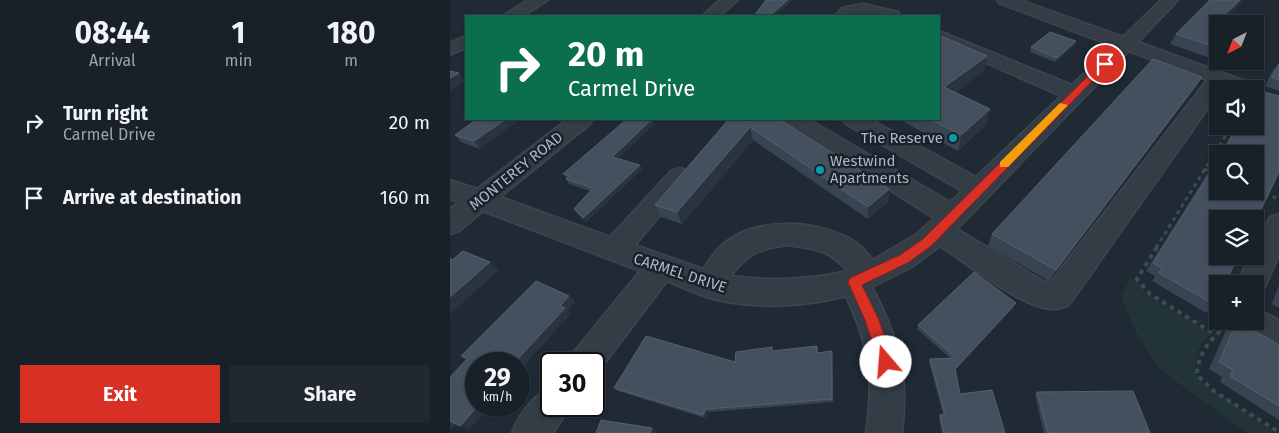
<!DOCTYPE html>
<html lang="en">
<head>
<meta charset="utf-8">
<style>
	:root { --surface:#182028; --page:#212830; --text:#f1f3f6; --muted:#9fa3a8; --line:#363e45; --accent:#d93025 }
	body { margin:0; font-family:"Fira Sans",sans-serif; background:var(--page); color:var(--text); height:100vh; display:flex; flex-direction:column; font-size:19px; white-space:nowrap }
	* { box-sizing:border-box; margin:0 }
	p { font-size:16px; color:var(--muted) }
	.icon { flex:none; width:28px; height:28px; fill:none; stroke:currentColor; stroke-width:2; stroke-linecap:round; stroke-linejoin:round }
	.map { position:relative; flex:1; overflow:hidden }
	.side { display:flex; flex-direction:column; background:var(--surface); width:450px }
	.side>* { flex:none }
	.hud { position:absolute; left:15px; top:15px; width:475px; height:105px; border-radius:0px; box-shadow:0 1px 4px #0004,0 0 0 1px var(--line); background:#0b6e4f; color:#fff; overflow:hidden }
	.needle { width:32px; rotate:222deg }
	.tools { position:absolute; left:759px; top:15px; display:grid; gap:10px }
	.tools a { display:grid; place-items:center; width:55px; height:55px; border-radius:0px; background:var(--surface); box-shadow:0 1px 4px #0004,0 0 0 1px var(--line); font-size:25px }
	.speed { position:absolute; left:15px; top:352px; display:flex; gap:10px; font-size:25px; font-weight:700; text-align:center }
	.speed>* { display:grid; place-content:center; width:65px; height:65px; border-radius:50%; background:var(--surface); box-shadow:0 1px 4px #0004,0 0 0 1px var(--line); line-height:1 }
	.speed small { font-size:12px; font-weight:400 }
	.speed .limit { border:2px solid #111; border-radius:8px; background:#fff; color:#111 }
	.pin { position:absolute; display:grid; place-items:center; width:42px; height:42px; color:#fff; margin:-21px; border:2px solid #fff; border-radius:50%; box-shadow:0 1px 5px #0007 }
	.me { position:absolute; width:55px; margin:-28px; rotate:342deg; stroke-linejoin:round; filter:drop-shadow(0 0 4px #0008) }
	.turn { display:flex; align-items:center; gap:18px; height:105px; padding:0 20px; font-size:22px }
	.turn .icon { width:65px; height:65px; stroke-width:2.5 }
	.turn b { display:block; font-size:35px; line-height:42px }
	.eta { display:flex; justify-content:space-evenly; align-items:center; height:85px; text-align:center }
	.eta b { font-size:30px; font-weight:700; line-height:35px }
	.cta { display:flex; gap:10px; margin-top:auto; padding:10px 20px }
	.cta a { flex:1; height:58px; border-radius:0px; background:var(--accent); color:#fff; font-size:20px; font-weight:700; line-height:58px; text-align:center }
	.cta a+a { background:var(--page); color:var(--text) }
	ul { padding:0; list-style:none }
	li { display:flex; align-items:center; gap:15px; height:75px; padding:0 20px }
	li div { flex:1 }
	li b { display:block; font-size:19px }
	li em { font-style:normal }
	main { display:flex; flex:1; min-height:0 }
	.map>svg:first-child { display:block }
	.green { fill:#223436 }
	.lines { fill:none; stroke-linecap:round; stroke-linejoin:round }
	.minor-casing { stroke:#3d454f; stroke-width:3 }
	.path-far1 { stroke:#3b4e4f; stroke-width:3; stroke-dasharray:4 4; stroke-linecap:butt }
	.path { stroke:#3b4e4f; stroke-width:4; stroke-dasharray:4.5 4.5; stroke-linecap:butt }
	.minor { fill:#343c46; fill-rule:evenodd }
	.wall { fill:#394452 }
	.shaded-wall { fill:#2a3441 }
	.building { fill:#45505e; stroke:#56606e }
	.route { fill:#d93025; stroke:#8d1f18 }
	.slow { fill:#f59e0b }
	.culture-dot { fill:#0f9aa8; stroke:#19212a; stroke-width:2 }
	.labels { text-anchor:middle; stroke-width:5; stroke-linejoin:round; paint-order:stroke }
	.poi-label { font-size:15px; fill:#aeb6c3; stroke:#19212a; text-anchor:end }
	.street-label { font-size:15px; fill:#aeb6c3; stroke:#19212a }
</style>
</head>
<body>
<main>
<section class="side">
<div class="eta">
<div><b>08:44</b><p>Arrival</p></div>
<div><b>1</b><p>min</p></div>
<div><b>180</b><p>m</p></div>
</div>
<ul>
<li><svg class="icon" aria-label="right" viewBox="0 0 24 24"><path d="M7 20v-9h11M14 6l5 5-5 5"/></svg><div><b>Turn right</b><p>Carmel Drive</p></div><em>20 m</em></li>
<li><svg class="icon" aria-label="arrive" viewBox="0 0 24 24"><path d="M6 21V4h12l-3 4 3 4H6"/></svg><div><b>Arrive at destination</b></div><em>160 m</em></li>
</ul>
<div class="cta"><a>Exit</a><a>Share</a></div>
</section>
<div class="map">
<svg width="829" height="433" viewBox="0 0 829 433">
	<rect width="100%" height="100%" fill="#202a35"/>
	<path class="green" d="M680,279H685L701,297L761,334C746,346 740,366 751,382L827,433H797L709,369L686,332L671,296Z"/>
	<g class="lines">
		<g class="minor-casing">
			<g id="minor">
				<polygon points="78,0 98,0 73,16 53,16"/>
				<polygon points="270,0 288,0 270,16 252,16"/>
				<path d="M547,0H570L673,37L711,0H728L688,42L806,85L809,89L805,94V89H780L773,86L768,89V94L619,305C612,308 607,310 600,309C571,307 516,263 490,246L462,267L422,287C450,341 459,372 452,433H416C424,377 420,348 396,296C355,307 309,309 267,300C250,296 233,288 217,281L144,377V364H118L123,353L190,271L33,211L9,231L0,234V209L9,202L0,199V180L27,189L118,119H143L140,124L50,197L160,237L221,171L230,168L239,171L242,177L185,245L253,269C258,262 263,254 269,248C302,215 367,219 404,241C411,246 418,254 423,260L467,234L484,218L335,124L332,119H358L500,202L512,191L396,124L393,119H420L526,177L611,96L489,42V31L622,85L663,46L549,3ZM679,51L757,80L600,283L593,281L507,229ZM337,245C364,249 379,249 397,271C359,280 320,281 281,276C297,253 310,249 337,245Z"/>
				<polygon points="413,4 448,12 450,16 423,16 413,14 385,16 392,8"/>
				<polygon points="16,36 16,48 0,55 0,43"/>
				<polygon points="829,214 829,255 812,293 805,296 805,284 787,284 800,256 805,256 805,247 820,217"/>
				<polygon points="805,308 829,320 829,352 790,331 786,321 805,321"/>
				<path d="M101,388V406H119L113,418L103,433H62C69,414 82,396 101,388Z"/>
			</g>
		</g>
		<g class="path-far1">
			<polyline points="754,169 768,175"/>
			<polyline points="815,194 829,199"/>
			<polyline points="706,248 781,127 789,127"/>
		</g>
		<g class="path">
			<polyline points="707,247 687,279 700,294 766,335"/>
			<path d="M777,325C760,340 748,352 747,375L765,392L829,432"/>
		</g>
		<use href="#minor" class="minor"/>
	</g>
	<g class="wall">
		<polygon points="793,0 774,19 768,24 768,54 763,59 720,44 726,34"/>
		<polygon points="489,35 537,56 534,71 505,92 540,109 536,125 508,151 448,119 489,119"/>
		<polygon points="626,41 624,46 605,62 580,52 581,47"/>
		<polygon points="829,63 829,91 815,86 823,70"/>
		<polygon points="752,77 744,89 599,281 538,246 542,234"/>
		<polygon points="814,92 829,96 829,172 805,221 805,219 768,219 768,256 788,256 775,284 768,284 768,299 765,305 756,313 702,281 705,276 696,271 768,157 768,191 805,191 805,154 770,154 787,126 805,126 805,98 809,93 812,94"/>
		<polygon points="27,119 30,149 11,142 5,135"/>
		<polygon points="279,119 329,119 439,189 439,201 418,219 303,140 232,224 211,217 205,205"/>
		<polygon points="204,124 167,159 190,165 192,169 136,222 127,213 124,209 140,191 119,184 116,179 117,178 113,174"/>
		<polygon points="829,285 829,308 822,304"/>
		<polygon points="564,307 505,370 510,394 555,433 492,433 489,418 490,415 493,414 479,362 480,359 500,358 467,329 468,325"/>
		<polygon points="786,321 788,321 829,345 829,420 770,382 772,377 759,369 777,328"/>
		<polygon points="367,346 368,353 382,355 383,402 258,412 255,418 168,391 164,388 285,362 323,351"/>
		<polygon points="587,392 700,433 594,433 585,395"/>
	</g>
	<g class="shaded-wall">
		<polygon points="338,0 343,0 325,16 319,16"/>
		<polygon points="790,0 793,0 769,24 771,18"/>
		<polygon points="626,41 624,46 605,62 607,58"/>
		<polygon points="537,56 534,71 492,103 494,87"/>
		<polygon points="9,73 15,82 0,91 0,78"/>
		<polygon points="752,77 744,89 599,281 606,270"/>
		<polygon points="540,109 536,125 508,151 511,135"/>
		<polygon points="56,119 71,119 30,149 24,141"/>
		<polygon points="202,119 204,124 164,162 162,157"/>
		<polygon points="300,127 303,140 232,224 227,212"/>
		<polygon points="190,165 192,169 136,222 133,218"/>
		<polygon points="439,189 439,201 418,219 418,207"/>
		<polygon points="40,262 49,270 0,314 0,297"/>
		<polygon points="119,296 125,302 118,311 121,314 69,371 69,364 63,364"/>
		<polygon points="566,303 564,307 504,372 505,369"/>
		<polygon points="28,406 41,406 19,430 10,426"/>
		<polygon points="256,409 258,412 255,418 253,415"/>
		<polygon points="0,420 7,423 0,431"/>
		<polygon points="202,428 208,433 200,433"/>
	</g>
	<g class="building">
		<polygon points="316,0 338,0 319,16 304,16"/>
		<polygon points="760,0 790,0 771,18 788,24 768,24 768,48 726,34"/>
		<polygon points="600,32 626,41 607,58 581,47"/>
		<polygon points="489,35 537,56 494,87 540,109 511,135 480,119 489,119"/>
		<polygon points="703,59 752,77 606,270 542,234"/>
		<polygon points="829,64 829,80 822,77"/>
		<polygon points="0,71 9,73 0,78"/>
		<polygon points="814,92 829,96 829,172 805,222 805,219 768,219 768,256 788,256 775,284 768,284 768,299 765,305 709,273 712,268 703,263 768,160 768,191 805,191 805,154 771,154 788,126 805,126 805,99 809,93 812,94"/>
		<polygon points="27,119 56,119 24,141 5,135"/>
		<polygon points="177,119 202,119 162,157 190,165 133,218 124,209 143,188 116,179 120,176 113,174"/>
		<polygon points="279,119 329,119 439,189 418,207 300,127 227,212 205,205"/>
		<polygon points="13,251 40,262 0,297 0,258 2,260"/>
		<polygon points="524,272 566,303 505,369 510,394 542,390 555,433 494,433 490,415 495,414 480,359 506,358 468,325"/>
		<polygon points="86,281 119,296 110,306 115,308 63,364 26,364 26,406 28,406 10,426 0,421 0,377 17,359 11,356"/>
		<polygon points="787,321 788,321 829,345 829,406 780,376 783,370 769,362"/>
		<polygon points="196,336 285,362 286,352 322,347 322,351 367,346 367,353 382,351 382,399 256,409 253,415 164,388"/>
		<polygon points="683,391 700,433 598,433 587,392"/>
		<polygon points="151,420 202,428 200,433 146,433"/>
	</g>
	<polygon class="route" points="652,62 659,64 481,246 459,262 412,285 429,320 443,362 441,367 436,369 431,367 415,320 398,282 400,278 450,255 473,239"/>
	<polygon class="slow" points="610,103 618,105 558,167 550,167 550,162"/>
	<g class="culture-dot">
		<circle cx="503" cy="138" r="5"/>
		<circle cx="370" cy="170" r="5"/>
	</g>
	<g class="labels">
		<g class="poi-label">
			<text x="493" y="143">The Reserve</text>
			<text x="380" y="166" text-anchor="start">Westwind<tspan x="380" dy="17">Apartments</tspan></text>
		</g>
		<g class="street-label">
			<text transform="translate(66 171) rotate(-39)" y="5">MONTEREY ROAD</text>
			<text transform="translate(230 273) rotate(18)" y="5">CARMEL DRIVE</text>
		</g>
	</g>
</svg>
<div class="tools">
<a><svg class="needle" viewBox="-14 -14 28 28"><path d="M0-13l5 13h-10z" fill="#e53935"/><path d="M0 13l5-13h-10z" fill="#9fa3a8"/></svg></a>
<a><svg class="icon" aria-label="sound" viewBox="0 0 24 24"><path d="M4 9h4l5-4v14l-5-4H4zM17 9q2 3 0 6"/></svg></a>
<a><svg class="icon" aria-label="search" viewBox="0 0 24 24"><circle cx="10" cy="10" r="6"/><path d="M15 15l6 6"/></svg></a>
<a><svg class="icon" aria-label="layers" viewBox="0 0 24 24"><path d="M12 4l9 5-9 5-9-5zM3 14l9 5 9-5"/></svg></a>
<a>+</a>
</div>
<div class="speed"><div>29<small>km/h</small></div><div class="limit">30</div></div>
<div class="pin" style="left:655px;top:64px;background:#d93025"><svg class="icon" aria-label="arrive" viewBox="0 0 24 24"><path d="M6 21V4h12l-3 4 3 4H6"/></svg></div>
<svg class="me" style="left:436px;top:362px" viewBox="-20 -20 40 40"><circle r="19" fill="#fff"/><path d="M0-13L10 11 0 6-10 11z" fill="#d93025"/></svg>
<div class="hud">
<div class="turn"><svg class="icon" aria-label="right" viewBox="0 0 24 24"><path d="M7 20v-9h11M14 6l5 5-5 5"/></svg><div><b>20 m</b>Carmel Drive</div></div>
</div>
</div>
</main>
</body>
</html>
